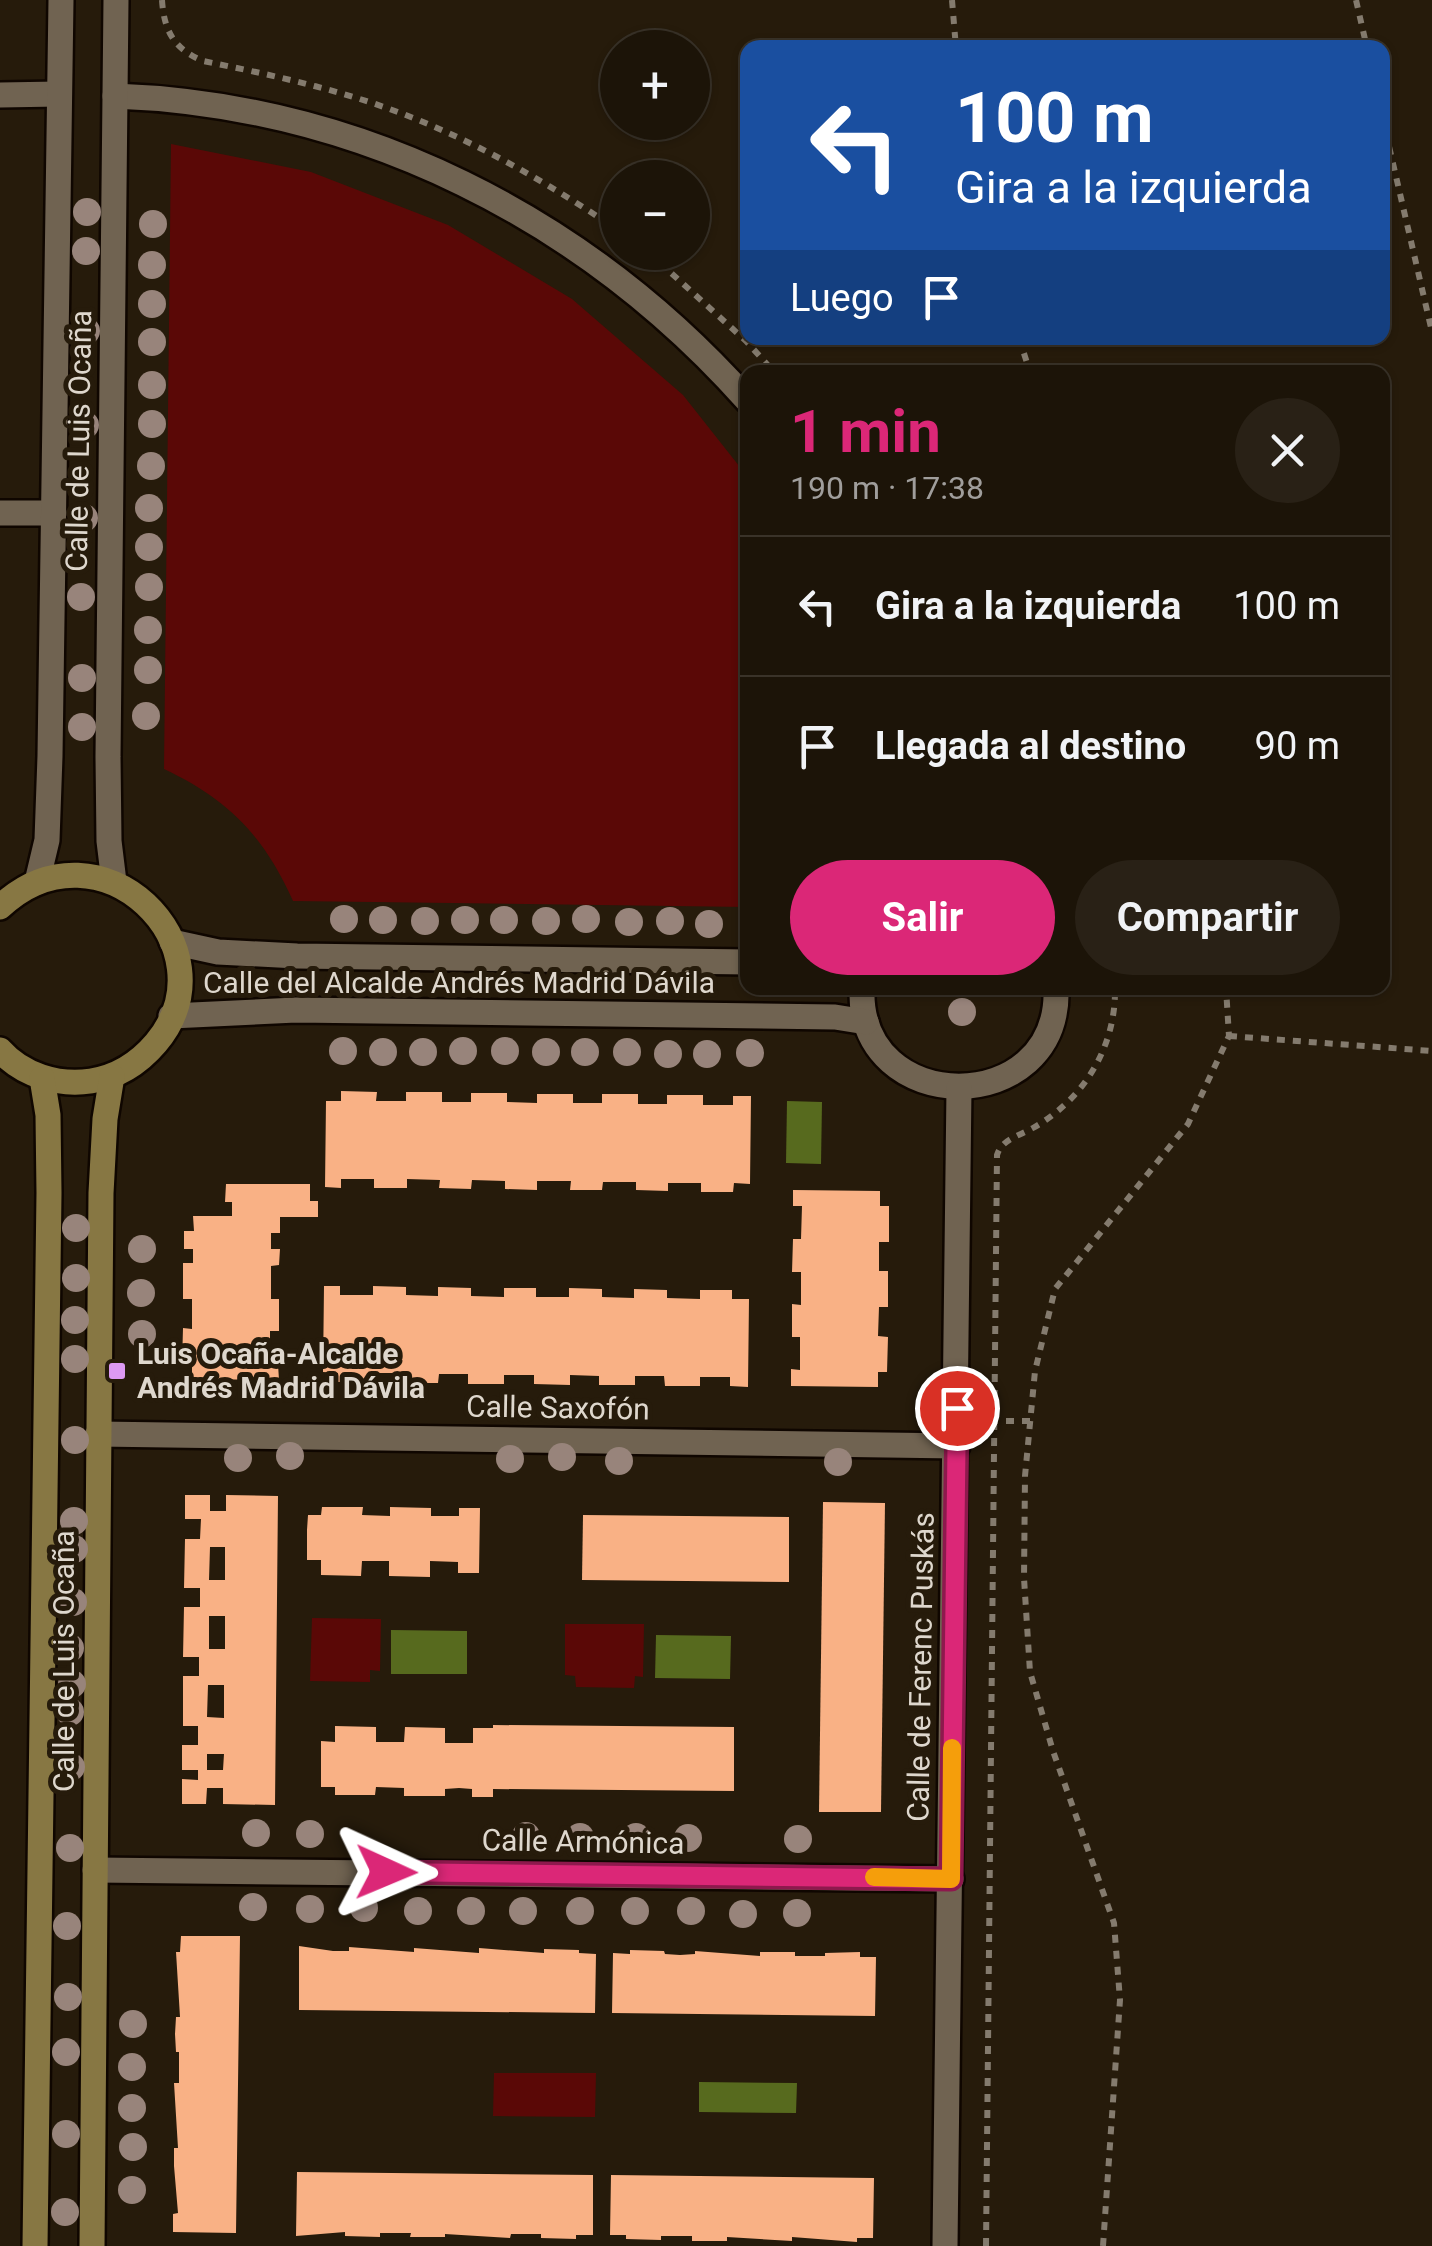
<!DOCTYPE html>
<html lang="es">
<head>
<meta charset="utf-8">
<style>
	:root { --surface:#1c1408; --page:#292116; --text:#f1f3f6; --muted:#a09e9c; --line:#3a3329; --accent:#db2777 }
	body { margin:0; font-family:Roboto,sans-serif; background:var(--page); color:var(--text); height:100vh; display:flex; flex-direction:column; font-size:38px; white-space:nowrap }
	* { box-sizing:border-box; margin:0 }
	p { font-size:32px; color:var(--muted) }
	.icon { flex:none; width:55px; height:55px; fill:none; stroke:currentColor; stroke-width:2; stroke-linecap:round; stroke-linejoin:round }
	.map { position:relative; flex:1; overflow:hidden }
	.drawer { position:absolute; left:740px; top:365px; width:650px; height:630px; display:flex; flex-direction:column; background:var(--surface); border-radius:20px; box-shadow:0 2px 8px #0004,0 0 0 2px var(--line) }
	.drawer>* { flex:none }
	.guide { position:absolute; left:740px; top:40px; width:650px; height:305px; border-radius:20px; box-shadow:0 2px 8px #0004,0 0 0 2px var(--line); background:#1a4fa0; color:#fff; overflow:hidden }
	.buttons { position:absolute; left:600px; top:30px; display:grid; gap:20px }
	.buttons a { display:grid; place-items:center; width:110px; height:110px; border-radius:50%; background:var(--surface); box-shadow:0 2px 8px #0004,0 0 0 2px var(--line); font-size:50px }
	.pin { position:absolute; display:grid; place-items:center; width:85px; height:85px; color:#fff; margin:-42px; border:5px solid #fff; border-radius:50%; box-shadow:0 2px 10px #0007 }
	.me { position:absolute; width:110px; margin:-55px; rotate:91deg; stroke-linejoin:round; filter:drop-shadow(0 0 8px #0008) }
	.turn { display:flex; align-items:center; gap:35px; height:210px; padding:0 50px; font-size:45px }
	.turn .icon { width:130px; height:130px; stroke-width:2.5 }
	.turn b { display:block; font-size:70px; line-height:85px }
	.then { display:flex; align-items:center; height:95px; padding:0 50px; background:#0003; gap:20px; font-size:38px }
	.round { display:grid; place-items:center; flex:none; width:105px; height:105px; border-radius:52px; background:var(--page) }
	.summary { display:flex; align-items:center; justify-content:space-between; height:170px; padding:0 50px }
	h1 { font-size:60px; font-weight:700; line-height:75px; color:var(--accent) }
	.button { display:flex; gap:20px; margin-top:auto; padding:20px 50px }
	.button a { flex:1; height:115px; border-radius:60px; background:var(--accent); color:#fff; font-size:40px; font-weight:700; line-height:115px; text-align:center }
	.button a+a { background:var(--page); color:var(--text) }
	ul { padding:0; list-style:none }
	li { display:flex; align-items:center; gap:30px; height:140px; padding:0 50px; border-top:2px solid var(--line) }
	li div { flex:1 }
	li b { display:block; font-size:38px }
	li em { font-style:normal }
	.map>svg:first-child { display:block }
	.green { fill:#5a0806 }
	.water { fill:#576a1e }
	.building { fill:#f9b185; fill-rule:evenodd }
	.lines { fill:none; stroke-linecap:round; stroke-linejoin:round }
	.street-casing { stroke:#0f0600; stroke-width:30 }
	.secondary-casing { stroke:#0f0600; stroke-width:30 }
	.path { stroke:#847b6e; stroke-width:6; stroke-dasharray:8 8; stroke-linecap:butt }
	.street { stroke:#706351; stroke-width:25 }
	.secondary { stroke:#877743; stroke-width:25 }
	.tree { fill:#98847b }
	.route-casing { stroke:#8e194d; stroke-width:25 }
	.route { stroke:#db2777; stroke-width:18 }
	.slow { stroke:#f59e0b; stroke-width:18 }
	.poi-dot { fill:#dd99f3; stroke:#261b0b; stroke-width:4 }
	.labels { text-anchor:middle; stroke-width:10; stroke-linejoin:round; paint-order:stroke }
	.street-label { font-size:30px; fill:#ded7cd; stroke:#261b0b }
	.poi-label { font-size:30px; font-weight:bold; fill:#ded7cd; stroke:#261b0b; text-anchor:start }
</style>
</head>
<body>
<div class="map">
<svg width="1432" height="2246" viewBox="0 0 1432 2246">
	<rect width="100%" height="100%" fill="#261b0b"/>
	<g class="green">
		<path d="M171,144L311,172L448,225L572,299L683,395L747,476V907L293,901C264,836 228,799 164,769Z"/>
		<polygon points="312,1618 381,1619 380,1671 370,1670 370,1682 310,1681"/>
		<polygon points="565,1624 644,1624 643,1677 635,1676 634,1688 576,1687 575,1676 565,1675"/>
		<polygon points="494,2073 596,2073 595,2117 493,2116"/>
	</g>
	<g class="water">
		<polygon points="787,1101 822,1102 821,1164 786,1163"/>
		<polygon points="391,1630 467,1631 467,1674 391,1674"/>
		<polygon points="656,1635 731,1636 730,1679 655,1678"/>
		<polygon points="699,2082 797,2083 796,2113 699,2112"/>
	</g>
	<g class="building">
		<polygon points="341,1091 377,1092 376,1101 406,1101 406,1092 442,1092 442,1102 471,1102 471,1093 507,1093 507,1102 537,1103 537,1094 573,1094 573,1103 602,1103 602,1094 638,1094 638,1104 667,1104 667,1095 703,1095 703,1105 733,1105 733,1096 751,1096 750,1184 734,1183 733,1192 701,1192 701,1183 668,1183 668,1191 636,1190 636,1182 603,1182 602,1190 570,1190 571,1181 537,1181 537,1190 505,1189 505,1181 472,1180 471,1189 439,1188 440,1180 407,1179 407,1188 374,1188 374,1179 341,1179 341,1188 325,1187 326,1101 341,1101"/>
		<polygon points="226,1184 310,1184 310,1201 318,1201 318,1217 280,1217 280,1233 271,1233 271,1249 280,1249 279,1265 271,1266 271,1299 279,1299 279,1331 270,1331 270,1364 278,1364 279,1380 192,1379 192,1364 182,1364 183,1328 192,1329 192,1299 183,1299 183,1263 193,1263 193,1249 184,1249 184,1231 194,1231 193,1216 232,1216 232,1202 225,1202"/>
		<polygon points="793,1190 880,1191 880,1206 889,1206 889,1242 879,1242 879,1271 888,1271 888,1307 879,1307 878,1336 888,1337 887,1372 878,1372 878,1387 791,1386 791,1369 800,1370 800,1337 792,1337 792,1304 801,1305 801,1272 792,1272 793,1239 801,1239 802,1206 793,1206"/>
		<polygon points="324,1286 340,1286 340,1295 373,1295 373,1286 406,1287 406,1295 438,1296 438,1287 471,1288 471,1296 504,1297 504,1288 536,1288 536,1297 569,1297 569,1288 602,1289 602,1297 634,1298 634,1289 667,1290 667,1298 700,1299 700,1290 732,1290 732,1299 749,1299 748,1387 730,1386 730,1377 700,1377 700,1386 665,1386 664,1376 635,1376 635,1385 599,1385 599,1376 570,1375 570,1385 534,1384 534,1375 504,1375 504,1384 468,1384 468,1374 439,1374 438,1383 403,1383 403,1373 373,1373 373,1382 338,1382 338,1373 323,1372"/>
		<path d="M185,1495H210V1511H226V1495L278,1496L275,1805L223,1804V1788H207L206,1804H182V1779L198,1780V1770H182V1745H198V1726H183V1676H199V1657H183L184,1607H200V1588H184L185,1539H200L201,1519H185ZM210,1547H225V1580H209ZM209,1616H225V1649H209ZM208,1685H224V1718L207,1717ZM207,1754H224L223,1770H207Z"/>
		<polygon points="823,1502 885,1503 881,1812 819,1812"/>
		<polygon points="322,1507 363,1507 362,1515 390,1516 390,1507 431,1508 431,1516 459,1516 459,1508 480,1508 479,1573 458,1573 458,1562 430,1561 430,1577 389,1576 389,1561 362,1561 361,1576 321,1575 321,1560 307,1560 307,1530 308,1515 321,1515"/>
		<polygon points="583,1515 789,1517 789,1582 582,1580"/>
		<polygon points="493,1725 734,1727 734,1791 493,1789 493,1797 472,1797 472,1789 459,1788 445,1789 445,1796 404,1796 404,1788 376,1787 375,1795 335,1795 335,1787 321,1787 321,1741 335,1742 335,1726 376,1727 376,1742 404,1742 405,1727 445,1728 445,1743 473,1743 473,1728 493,1728"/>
		<polygon points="181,1936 240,1936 236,2233 173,2232 173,2214 178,2213 174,2166 174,2148 178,2148 174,2083 179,2083 179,2052 176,2052 175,2034 176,2017 180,2017 176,1952 180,1952"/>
		<polygon points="299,1946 333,1951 349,1951 349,1947 414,1952 414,1948 479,1953 479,1948 544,1953 544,1949 579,1950 579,1953 596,1954 595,2013 299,2010"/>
		<polygon points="630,1950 664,1951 665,1954 680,1955 695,1954 695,1951 760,1956 760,1952 795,1952 795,1956 825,1956 825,1953 860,1952 860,1957 876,1957 875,2016 612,2013 613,1953 630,1954"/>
		<polygon points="297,2172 593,2175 593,2235 576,2235 576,2239 541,2238 541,2234 511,2234 510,2238 445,2234 445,2237 410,2237 411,2233 380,2233 380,2237 345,2236 345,2232 296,2236"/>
		<polygon points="611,2175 874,2178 873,2238 857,2238 857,2242 792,2237 792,2241 727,2237 727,2241 692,2241 692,2236 661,2236 661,2240 626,2239 626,2235 610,2235"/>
	</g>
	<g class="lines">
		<g class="street-casing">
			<g id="street">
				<polyline points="0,95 59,94"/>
				<path d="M115,96C361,105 585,218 748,401"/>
				<polyline points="0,513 54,513"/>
				<polyline points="37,882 47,840 50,756 61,0"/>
				<polyline points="114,882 109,841 108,757 116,0"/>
				<polyline points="172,942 218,952 297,956 748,962"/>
				<path d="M862,988C857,1119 1061,1119 1056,988"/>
				<polyline points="171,1016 296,1010 835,1017 866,1022"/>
				<polyline points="98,1434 957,1446"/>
				<polyline points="95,1870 951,1879"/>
				<polyline points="945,2246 959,1088"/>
			</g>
		</g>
		<g class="secondary-casing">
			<g id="secondary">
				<path d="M0,907C100,813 236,948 156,1043C139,1063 117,1077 91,1081C58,1086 22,1075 0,1050"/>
				<polyline points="35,2246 49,1193 48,1115 42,1078"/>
				<polyline points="92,2246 101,1193 105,1119 112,1076"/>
			</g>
		</g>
		<g class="path">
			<path d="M162,0C164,31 174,49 203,61C267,74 333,88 395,111C474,140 548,183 618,230"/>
			<polyline points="952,0 956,48"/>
			<polyline points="1356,0 1367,48"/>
			<polyline points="1382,116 1432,332"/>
			<polyline points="648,252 746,341 774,372"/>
			<polyline points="1019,338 1030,372"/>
			<polyline points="1229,1036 1432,1051"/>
			<polyline points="990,1421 1031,1421"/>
			<path d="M986,2246L997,1155C1002,1139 1019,1136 1033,1128C1084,1099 1116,1047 1115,988"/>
			<polyline points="1103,2246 1120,2000 1114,1923 1053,1751 1030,1672 1024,1578 1025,1476 1035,1371 1055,1289 1188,1124 1229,1036 1226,988"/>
		</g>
		<use href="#street" class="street"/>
		<use href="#secondary" class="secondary"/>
	</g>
	<g class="tree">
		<circle cx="87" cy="212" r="14"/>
		<circle cx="153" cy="224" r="14"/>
		<circle cx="86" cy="251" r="14"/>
		<circle cx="152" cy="265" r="14"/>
		<circle cx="152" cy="304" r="14"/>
		<circle cx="86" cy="331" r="14"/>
		<circle cx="152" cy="342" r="14"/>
		<circle cx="152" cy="385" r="14"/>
		<circle cx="152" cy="424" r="14"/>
		<circle cx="85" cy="425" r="14"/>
		<circle cx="151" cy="466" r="14"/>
		<circle cx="149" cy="508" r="14"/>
		<circle cx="84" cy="518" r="14"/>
		<circle cx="149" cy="547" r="14"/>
		<circle cx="149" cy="587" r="14"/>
		<circle cx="81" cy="597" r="14"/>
		<circle cx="148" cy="630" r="14"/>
		<circle cx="148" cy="670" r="14"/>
		<circle cx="82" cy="678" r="14"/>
		<circle cx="146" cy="716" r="14"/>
		<circle cx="82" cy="727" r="14"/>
		<circle cx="344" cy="919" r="14"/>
		<circle cx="586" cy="919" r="14"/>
		<circle cx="383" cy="920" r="14"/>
		<circle cx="465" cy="920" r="14"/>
		<circle cx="504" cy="920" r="14"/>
		<circle cx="425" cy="921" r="14"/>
		<circle cx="546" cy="921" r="14"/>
		<circle cx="670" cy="921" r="14"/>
		<circle cx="629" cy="922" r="14"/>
		<circle cx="709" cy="924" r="14"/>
		<circle cx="962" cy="1012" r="14"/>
		<circle cx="343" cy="1051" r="14"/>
		<circle cx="463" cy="1051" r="14"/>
		<circle cx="505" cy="1051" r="14"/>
		<circle cx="383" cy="1052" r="14"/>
		<circle cx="423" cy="1052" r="14"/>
		<circle cx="546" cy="1052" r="14"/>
		<circle cx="585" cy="1052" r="14"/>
		<circle cx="627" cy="1052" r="14"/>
		<circle cx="750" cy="1053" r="14"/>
		<circle cx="668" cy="1054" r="14"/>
		<circle cx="707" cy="1054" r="14"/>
		<circle cx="76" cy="1228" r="14"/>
		<circle cx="142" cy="1249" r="14"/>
		<circle cx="76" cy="1278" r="14"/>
		<circle cx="141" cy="1293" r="14"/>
		<circle cx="75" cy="1320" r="14"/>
		<circle cx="142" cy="1334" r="14"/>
		<circle cx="75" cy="1359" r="14"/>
		<circle cx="75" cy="1440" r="14"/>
		<circle cx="290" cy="1456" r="14"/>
		<circle cx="562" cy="1457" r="14"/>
		<circle cx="238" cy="1458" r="14"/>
		<circle cx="510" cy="1459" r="14"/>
		<circle cx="619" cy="1461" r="14"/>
		<circle cx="838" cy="1462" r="14"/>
		<circle cx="74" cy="1521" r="14"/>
		<circle cx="74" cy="1549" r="14"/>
		<circle cx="73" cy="1602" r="14"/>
		<circle cx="70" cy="1648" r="14"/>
		<circle cx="72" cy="1684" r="14"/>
		<circle cx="70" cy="1712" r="14"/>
		<circle cx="71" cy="1767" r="14"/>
		<circle cx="256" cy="1833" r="14"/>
		<circle cx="310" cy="1834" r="14"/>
		<circle cx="526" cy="1836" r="14"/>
		<circle cx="580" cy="1837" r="14"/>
		<circle cx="636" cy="1837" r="14"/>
		<circle cx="688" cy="1838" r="14"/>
		<circle cx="798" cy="1839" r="14"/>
		<circle cx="70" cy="1848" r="14"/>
		<circle cx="253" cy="1907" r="14"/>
		<circle cx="364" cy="1908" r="14"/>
		<circle cx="310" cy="1909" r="14"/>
		<circle cx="418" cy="1911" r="14"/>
		<circle cx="471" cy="1911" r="14"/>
		<circle cx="523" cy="1911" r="14"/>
		<circle cx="580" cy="1911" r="14"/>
		<circle cx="635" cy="1911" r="14"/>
		<circle cx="691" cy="1911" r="14"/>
		<circle cx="797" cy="1913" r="14"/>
		<circle cx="743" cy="1914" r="14"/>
		<circle cx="67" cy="1926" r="14"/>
		<circle cx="68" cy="1997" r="14"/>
		<circle cx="133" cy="2024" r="14"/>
		<circle cx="66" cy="2052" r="14"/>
		<circle cx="132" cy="2067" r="14"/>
		<circle cx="132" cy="2108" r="14"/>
		<circle cx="66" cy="2134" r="14"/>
		<circle cx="133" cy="2147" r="14"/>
		<circle cx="132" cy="2190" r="14"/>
		<circle cx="65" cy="2212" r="14"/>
	</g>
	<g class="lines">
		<g class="route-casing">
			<polyline id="route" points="386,1872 951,1879 957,1408"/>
		</g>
		<use href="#route" class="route"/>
		<polyline class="slow" points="874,1877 951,1879 952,1748"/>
	</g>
	<rect class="poi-dot" x="107" y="1361" width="20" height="20" rx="5"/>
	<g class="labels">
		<g class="street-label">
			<text transform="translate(79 441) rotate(-89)" y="10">Calle de Luis Ocaña</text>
			<text x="459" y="993">Calle del Alcalde Andrés Madrid Dávila</text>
			<text transform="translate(558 1408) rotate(1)" y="10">Calle Saxofón</text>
			<text transform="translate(64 1661) rotate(-90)" y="10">Calle de Luis Ocaña</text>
			<text transform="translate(921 1667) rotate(-89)" y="10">Calle de Ferenc Puskás</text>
			<text transform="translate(583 1842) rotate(1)" y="10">Calle Armónica</text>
		</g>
		<g class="poi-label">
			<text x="137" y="1364">Luis Ocaña-Alcalde<tspan x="137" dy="34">Andrés Madrid Dávila</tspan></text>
		</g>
	</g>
</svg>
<div class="buttons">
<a>+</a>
<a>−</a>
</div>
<div class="pin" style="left:957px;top:1408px;background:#d93025"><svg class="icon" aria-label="arrive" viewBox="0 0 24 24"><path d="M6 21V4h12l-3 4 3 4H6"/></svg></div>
<svg class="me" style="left:386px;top:1872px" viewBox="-20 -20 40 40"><path d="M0-17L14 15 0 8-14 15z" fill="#db2777" stroke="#fff" stroke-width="4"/></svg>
<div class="guide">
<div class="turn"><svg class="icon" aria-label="left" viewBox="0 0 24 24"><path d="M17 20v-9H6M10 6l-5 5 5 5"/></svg><div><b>100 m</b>Gira a la izquierda</div></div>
<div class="then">Luego<svg class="icon" aria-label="arrive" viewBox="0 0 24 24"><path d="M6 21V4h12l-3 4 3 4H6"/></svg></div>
</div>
<section class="drawer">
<div class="summary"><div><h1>1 min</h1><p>190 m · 17:38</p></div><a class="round"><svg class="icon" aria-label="close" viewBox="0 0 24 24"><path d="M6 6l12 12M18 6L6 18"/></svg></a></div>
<ul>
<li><svg class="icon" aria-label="left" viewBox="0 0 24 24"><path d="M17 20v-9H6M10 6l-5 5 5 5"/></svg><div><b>Gira a la izquierda</b></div><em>100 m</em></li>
<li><svg class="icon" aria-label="arrive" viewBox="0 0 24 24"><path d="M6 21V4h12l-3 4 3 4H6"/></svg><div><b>Llegada al destino</b></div><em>90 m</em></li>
</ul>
<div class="button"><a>Salir</a><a>Compartir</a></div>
</section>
</div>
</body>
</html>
